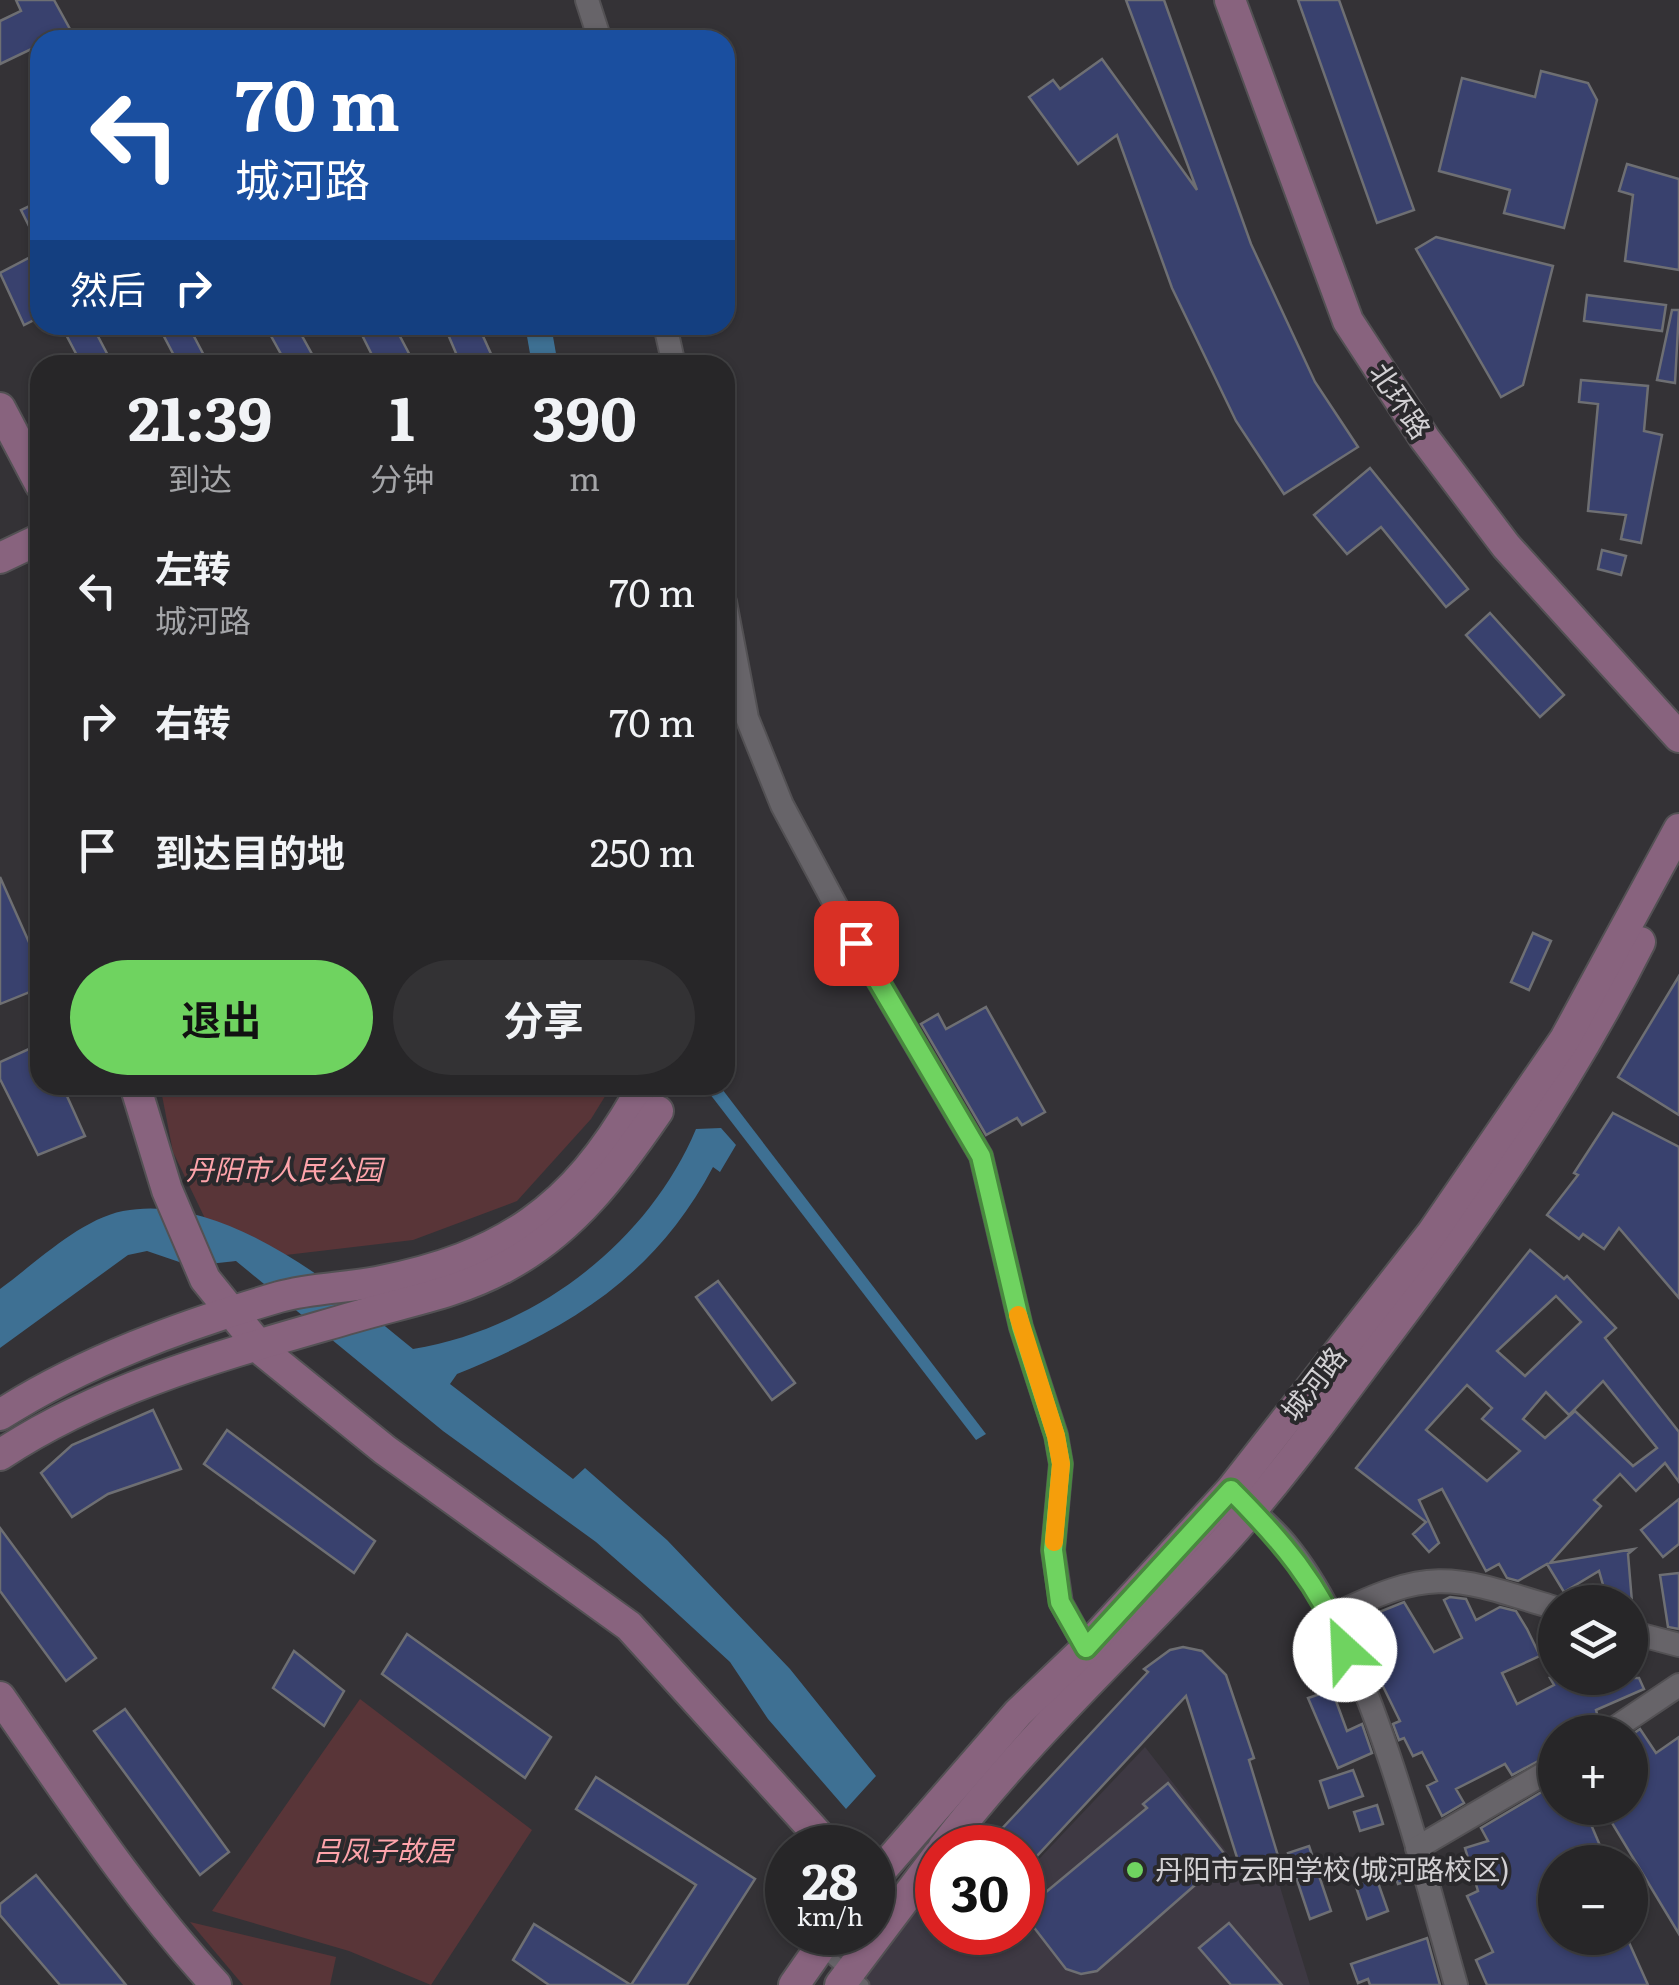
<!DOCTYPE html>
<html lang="zh">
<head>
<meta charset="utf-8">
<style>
	:root { --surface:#272628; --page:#333234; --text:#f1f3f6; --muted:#a4a5a8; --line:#434345; --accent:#6fd360 }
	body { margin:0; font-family:Literata,"Noto Sans SC",serif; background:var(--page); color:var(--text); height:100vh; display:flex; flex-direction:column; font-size:38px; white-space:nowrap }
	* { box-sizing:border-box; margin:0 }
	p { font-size:32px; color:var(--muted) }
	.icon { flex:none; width:55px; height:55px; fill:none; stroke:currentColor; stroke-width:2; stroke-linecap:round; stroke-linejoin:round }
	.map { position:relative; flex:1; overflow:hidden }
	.drawer { position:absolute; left:30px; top:355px; width:705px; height:740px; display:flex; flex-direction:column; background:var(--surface); border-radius:30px; box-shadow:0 2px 8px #0004,0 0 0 2px var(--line) }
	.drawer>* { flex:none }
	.top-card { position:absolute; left:30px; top:30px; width:705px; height:305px; border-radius:30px; box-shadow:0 2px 8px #0004,0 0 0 2px var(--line); background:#1a4fa0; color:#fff; overflow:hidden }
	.fabs { position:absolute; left:1538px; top:1585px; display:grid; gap:20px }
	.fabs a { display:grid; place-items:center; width:110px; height:110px; border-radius:50%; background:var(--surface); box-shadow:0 2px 8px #0004,0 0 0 2px var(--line); font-size:50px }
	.speed { position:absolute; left:765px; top:1825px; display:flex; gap:20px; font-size:50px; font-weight:700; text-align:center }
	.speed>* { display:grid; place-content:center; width:130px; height:130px; border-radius:50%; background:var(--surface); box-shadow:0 2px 8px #0004,0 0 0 2px var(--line); line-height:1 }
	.speed small { font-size:25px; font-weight:400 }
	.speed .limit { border:15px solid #d22; background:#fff; color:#111 }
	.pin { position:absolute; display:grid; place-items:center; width:85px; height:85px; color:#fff; margin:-42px; border-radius:20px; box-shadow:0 5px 15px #0006 }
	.me { position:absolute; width:110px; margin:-55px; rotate:335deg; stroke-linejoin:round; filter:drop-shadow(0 0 8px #0008) }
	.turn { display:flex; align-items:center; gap:35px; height:210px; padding:0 40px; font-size:45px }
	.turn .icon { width:130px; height:130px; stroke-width:2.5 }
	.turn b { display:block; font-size:70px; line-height:85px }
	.then { display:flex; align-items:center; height:95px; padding:0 40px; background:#0003; gap:20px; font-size:38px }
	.eta { display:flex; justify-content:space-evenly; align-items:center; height:170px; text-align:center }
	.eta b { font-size:60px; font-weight:700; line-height:70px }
	.action { display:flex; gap:20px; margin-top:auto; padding:20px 40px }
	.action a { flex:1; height:115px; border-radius:60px; background:var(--accent); color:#111; font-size:40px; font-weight:700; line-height:115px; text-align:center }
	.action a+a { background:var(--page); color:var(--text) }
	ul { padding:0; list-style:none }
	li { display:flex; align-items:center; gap:30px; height:130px; padding:0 40px }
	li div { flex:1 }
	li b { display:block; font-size:38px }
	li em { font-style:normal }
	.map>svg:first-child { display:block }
	.built { fill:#3e3943 }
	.green { fill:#593538 }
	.water { fill:#3e7093 }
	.building { fill:#39416e; stroke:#6e6f73; stroke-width:2.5; fill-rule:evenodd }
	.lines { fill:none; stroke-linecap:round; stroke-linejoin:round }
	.lane-casing { stroke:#535154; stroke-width:15 }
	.street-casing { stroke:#535154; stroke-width:26 }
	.secondary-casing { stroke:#535154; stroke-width:34 }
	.lane { stroke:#676469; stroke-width:11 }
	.street { stroke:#676469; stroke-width:22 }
	.secondary { stroke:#88637e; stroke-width:30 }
	.route-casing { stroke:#48893e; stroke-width:25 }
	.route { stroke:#6fd360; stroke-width:18 }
	.slow { stroke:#f59e0b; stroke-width:18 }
	.poi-dot { fill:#6fd360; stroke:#2a292c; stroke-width:4 }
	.labels { text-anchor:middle; stroke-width:8; stroke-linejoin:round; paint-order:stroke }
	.street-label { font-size:28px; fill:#d2d0d3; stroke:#2a292c }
	.park-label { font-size:28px; font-style:italic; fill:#fea4ab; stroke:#2a292c }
	.poi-label { font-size:28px; fill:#d2d0d3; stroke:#2a292c; text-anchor:start }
</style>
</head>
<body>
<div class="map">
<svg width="1679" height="1985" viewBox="0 0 1679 1985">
	<rect width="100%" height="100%" fill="#343236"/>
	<polygon class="built" points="1145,1747 1247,1878 1273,1864 1310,1985 860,1985 937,1882 938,1932 1022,1932 1023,1876"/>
	<g class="green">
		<polygon points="160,1085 612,1085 591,1119 517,1201 413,1240 226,1262 173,1152"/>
		<polygon points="360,1699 532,1830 431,1985 349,1951 212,1911"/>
		<polygon points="190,1922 336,1957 330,1985 243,1985"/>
	</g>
	<g class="water">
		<polygon points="525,325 551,325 558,365 532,365"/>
		<polygon points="703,1085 719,1085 986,1434 976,1440"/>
		<path d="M721,1128L736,1145L720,1172L713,1167C655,1277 568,1329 457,1374L450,1384L573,1479L585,1468L667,1540L790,1669L876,1776L846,1809L768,1719L730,1662L668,1605L596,1542L443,1431L236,1261L191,1266L147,1251L128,1255L0,1348V1289C36,1263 79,1220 123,1211C224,1191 341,1290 413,1349C535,1329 648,1243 696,1129Z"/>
	</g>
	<g class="building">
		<polygon points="16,0 54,0 76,40 40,40 40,45 0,64 0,21 21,11"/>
		<polygon points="1126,0 1164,0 1251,244 1315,382 1358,447 1284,494 1236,421 1172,288 1117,135 1078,164 1029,97 1053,80 1060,89 1102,59 1197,190"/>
		<polygon points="1298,0 1339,0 1414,210 1377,223"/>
		<polygon points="1541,71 1588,83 1597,100 1564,228 1504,213 1510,190 1439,171 1462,78 1535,97"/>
		<polygon points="1627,164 1679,179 1679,270 1625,261 1633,195 1619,191"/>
		<polygon points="40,201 40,248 21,210"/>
		<polygon points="1436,237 1553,266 1523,385 1501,397 1416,249"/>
		<polygon points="40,252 40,317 24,325 0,273"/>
		<polygon points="1587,295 1666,305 1662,331 1584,321"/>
		<polygon points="1672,310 1679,310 1675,383 1657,380"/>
		<polygon points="61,325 92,325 113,365 82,365"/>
		<polygon points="158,325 188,325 209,365 179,365"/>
		<polygon points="265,325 296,325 318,365 287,365"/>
		<polygon points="357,325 394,325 415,365 377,365"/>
		<polygon points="444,325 478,325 496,365 461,365"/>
		<polygon points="1581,380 1648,386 1644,431 1662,435 1641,543 1621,539 1626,515 1588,511 1598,404 1579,402"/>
		<polygon points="1370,468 1468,589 1446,607 1381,527 1347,554 1314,515"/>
		<polygon points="1602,550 1626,556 1621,575 1598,569"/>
		<polygon points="1490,613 1564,695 1540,717 1466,635"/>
		<polygon points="0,877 40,967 40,988 0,1004"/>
		<polygon points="1533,933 1551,941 1529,990 1511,982"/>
		<polygon points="1679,976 1679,1115 1618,1077"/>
		<polygon points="986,1007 1045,1112 1022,1125 1017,1118 986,1135 921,1024 938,1014 946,1029"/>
		<polygon points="40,1044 40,1085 62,1085 85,1136 38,1155 0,1079 0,1062"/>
		<polygon points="1613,1113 1679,1147 1679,1298 1619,1228 1604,1249 1583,1234 1579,1239 1547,1215 1578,1175 1574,1173"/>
		<path d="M1530,1250L1564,1279L1567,1276L1616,1328L1605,1338L1679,1432V1482L1665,1463L1636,1491L1620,1474L1594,1500L1601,1506L1550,1563L1634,1549L1628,1554L1632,1602H1608L1599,1571L1564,1592L1547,1564L1518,1581L1507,1578L1499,1564L1486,1571L1442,1489L1419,1500L1439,1543L1429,1552L1413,1534L1426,1522L1356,1468ZM1556,1296L1581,1322L1525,1376L1497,1351ZM1603,1381L1657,1448L1633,1466L1575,1411L1545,1438L1523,1419L1546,1392L1569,1415ZM1467,1385L1492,1408L1482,1419L1520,1451L1487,1481L1426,1430Z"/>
		<polygon points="718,1281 795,1383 772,1400 696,1297"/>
		<polygon points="153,1410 181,1469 108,1494 72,1517 41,1473 72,1445"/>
		<polygon points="227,1430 375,1541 354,1573 204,1464"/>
		<polygon points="1679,1499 1679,1544 1663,1557 1641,1530"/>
		<polygon points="0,1528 96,1658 66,1681 0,1591"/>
		<polygon points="1679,1573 1679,1629 1668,1627 1660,1575"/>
		<polygon points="1450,1597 1466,1599 1476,1620 1500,1607 1516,1611 1527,1629 1540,1656 1502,1673 1517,1704 1554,1685 1550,1678 1639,1678 1644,1689 1596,1710 1599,1721 1575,1732 1555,1732 1555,1752 1512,1775 1505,1764 1456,1789 1464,1803 1442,1816 1427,1786 1437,1781 1422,1752 1413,1756 1404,1738 1399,1740 1393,1724 1400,1721 1352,1623 1404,1602 1434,1652 1462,1638 1444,1600"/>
		<polygon points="1322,1631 1345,1681 1337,1685 1316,1634"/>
		<polygon points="407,1634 551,1737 525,1778 382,1674"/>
		<polygon points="1183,1647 1202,1651 1226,1675 1254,1758 1249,1760 1278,1856 1240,1867 1186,1696 1022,1872 1022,1848 1012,1848 997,1834 1148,1672 1144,1669 1170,1650"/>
		<polygon points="294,1651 344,1691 324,1726 273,1688"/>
		<polygon points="1332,1690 1347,1731 1362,1724 1372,1753 1338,1768 1308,1698"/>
		<polygon points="125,1709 229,1852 200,1875 94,1731"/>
		<polygon points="1640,1729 1656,1753 1679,1737 1679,1934 1603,1808 1630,1808 1630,1736"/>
		<polygon points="1353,1770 1363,1796 1329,1808 1320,1781"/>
		<polygon points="596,1777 755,1879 687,1985 549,1985 513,1960 534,1924 631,1985 696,1885 576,1809"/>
		<polygon points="1168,1783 1227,1857 1097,1971 1081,1974 1066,1969 1022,1912 1147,1808 1143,1804"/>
		<polygon points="1555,1784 1555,1808 1584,1808 1607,1862 1555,1862 1555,1886 1538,1895 1555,1927 1555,1938 1627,1938 1648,1985 1487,1985 1476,1960 1493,1952 1467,1896 1478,1891 1465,1848 1488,1841 1481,1828"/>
		<polygon points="1377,1805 1383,1824 1360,1831 1354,1812"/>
		<polygon points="1309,1846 1331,1911 1310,1919 1288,1853"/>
		<polygon points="1404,1857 1411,1880 1398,1884 1390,1861"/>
		<polygon points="36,1875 126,1985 60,1985 0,1915 0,1904"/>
		<polygon points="1376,1877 1388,1911 1367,1919 1355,1884"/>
		<polygon points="1229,1923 1282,1985 1231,1985 1199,1948"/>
		<polygon points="1427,1938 1440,1985 1370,1985 1368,1979 1358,1983 1351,1964"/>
	</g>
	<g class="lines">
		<g class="lane-casing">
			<polyline id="lane" points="821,1949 863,1985"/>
		</g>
		<g class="street-casing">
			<g id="street">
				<polyline points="587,0 600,40"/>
				<polyline points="665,325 674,365"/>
				<polyline points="725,602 747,718 782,805 856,943 981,1156 1021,1327 1056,1435 1061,1464 1053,1550 1061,1603 1086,1648"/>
				<path d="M1241,1500C1255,1514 1272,1527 1285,1543C1368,1642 1420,1859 1456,1985"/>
				<path d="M1332,1616C1433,1566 1452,1576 1555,1608"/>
				<polyline points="1630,1632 1679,1645"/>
				<polyline points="1609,1732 1679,1685"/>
				<polyline points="1417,1848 1555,1767"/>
			</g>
		</g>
		<g class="secondary-casing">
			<g id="secondary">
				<polyline points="1230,0 1348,321 1425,439 1506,546 1679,737"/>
				<polyline points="0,408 40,484"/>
				<polyline points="0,558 40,539"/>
				<polyline points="135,1085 167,1190 205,1279 264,1352 385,1450 629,1626 830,1848"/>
				<path d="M0,1415C84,1361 184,1325 279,1297C310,1288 345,1288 377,1282C504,1257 573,1209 637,1097"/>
				<path d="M0,1455C105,1385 234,1352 354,1317C405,1302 458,1293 505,1267C573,1231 616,1172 658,1111"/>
				<path d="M0,1697C69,1796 134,1896 216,1985"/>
				<path d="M943,1848C1026,1739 1128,1646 1220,1546C1277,1484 1326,1416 1376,1349C1474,1220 1567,1087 1640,942"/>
				<polyline points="872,1881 1018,1713 1086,1648 1231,1490 1432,1233 1565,1039 1679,829"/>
				<polyline points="794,1985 831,1932"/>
				<polyline points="840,1985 938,1855"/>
			</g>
		</g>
		<use href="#lane" class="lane"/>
		<use href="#street" class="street"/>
		<use href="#secondary" class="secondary"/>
	</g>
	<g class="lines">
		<g class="route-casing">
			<path id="route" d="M856,943L981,1156L1021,1327L1056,1436L1061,1464L1053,1550L1060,1602L1086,1648L1231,1490C1280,1539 1320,1585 1345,1650"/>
		</g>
		<use href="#route" class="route"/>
		<polyline class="slow" points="1018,1315 1056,1436 1061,1464 1054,1542"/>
	</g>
	<circle class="poi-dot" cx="1135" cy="1870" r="10"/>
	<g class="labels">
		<g class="street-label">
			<text transform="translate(1400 401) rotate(56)" y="10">北环路</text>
			<text transform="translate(1314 1384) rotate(-52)" y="10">城河路</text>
		</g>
		<g class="park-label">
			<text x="284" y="1180">丹阳市人民公园</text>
			<text x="383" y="1861">吕凤子故居</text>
		</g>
		<g class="poi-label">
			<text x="1155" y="1880">丹阳市云阳学校(城河路校区)</text>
		</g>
	</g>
</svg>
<div class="fabs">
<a><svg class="icon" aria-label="layers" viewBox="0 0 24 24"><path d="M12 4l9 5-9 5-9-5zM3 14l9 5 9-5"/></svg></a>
<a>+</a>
<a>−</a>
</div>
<div class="speed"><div>28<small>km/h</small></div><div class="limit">30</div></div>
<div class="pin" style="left:856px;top:943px;background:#d93025"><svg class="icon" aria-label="arrive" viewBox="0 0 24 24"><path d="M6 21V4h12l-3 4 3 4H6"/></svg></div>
<svg class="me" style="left:1345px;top:1650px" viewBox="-20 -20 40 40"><circle r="19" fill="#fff"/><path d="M0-13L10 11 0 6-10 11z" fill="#6fd360"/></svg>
<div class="top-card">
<div class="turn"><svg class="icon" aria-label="left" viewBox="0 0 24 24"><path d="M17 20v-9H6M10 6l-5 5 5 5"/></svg><div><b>70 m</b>城河路</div></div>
<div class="then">然后<svg class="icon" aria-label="right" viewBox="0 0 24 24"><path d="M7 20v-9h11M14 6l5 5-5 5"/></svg></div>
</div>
<section class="drawer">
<div class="eta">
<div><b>21:39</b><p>到达</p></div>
<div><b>1</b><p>分钟</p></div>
<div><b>390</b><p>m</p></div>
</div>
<ul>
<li><svg class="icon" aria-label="left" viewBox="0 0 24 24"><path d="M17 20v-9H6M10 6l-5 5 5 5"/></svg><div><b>左转</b><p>城河路</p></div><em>70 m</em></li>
<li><svg class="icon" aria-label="right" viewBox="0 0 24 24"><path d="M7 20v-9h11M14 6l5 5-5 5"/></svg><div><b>右转</b></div><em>70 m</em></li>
<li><svg class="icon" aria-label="arrive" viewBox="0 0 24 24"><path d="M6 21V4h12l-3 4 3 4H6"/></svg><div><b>到达目的地</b></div><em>250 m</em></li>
</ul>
<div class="action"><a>退出</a><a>分享</a></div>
</section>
</div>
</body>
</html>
